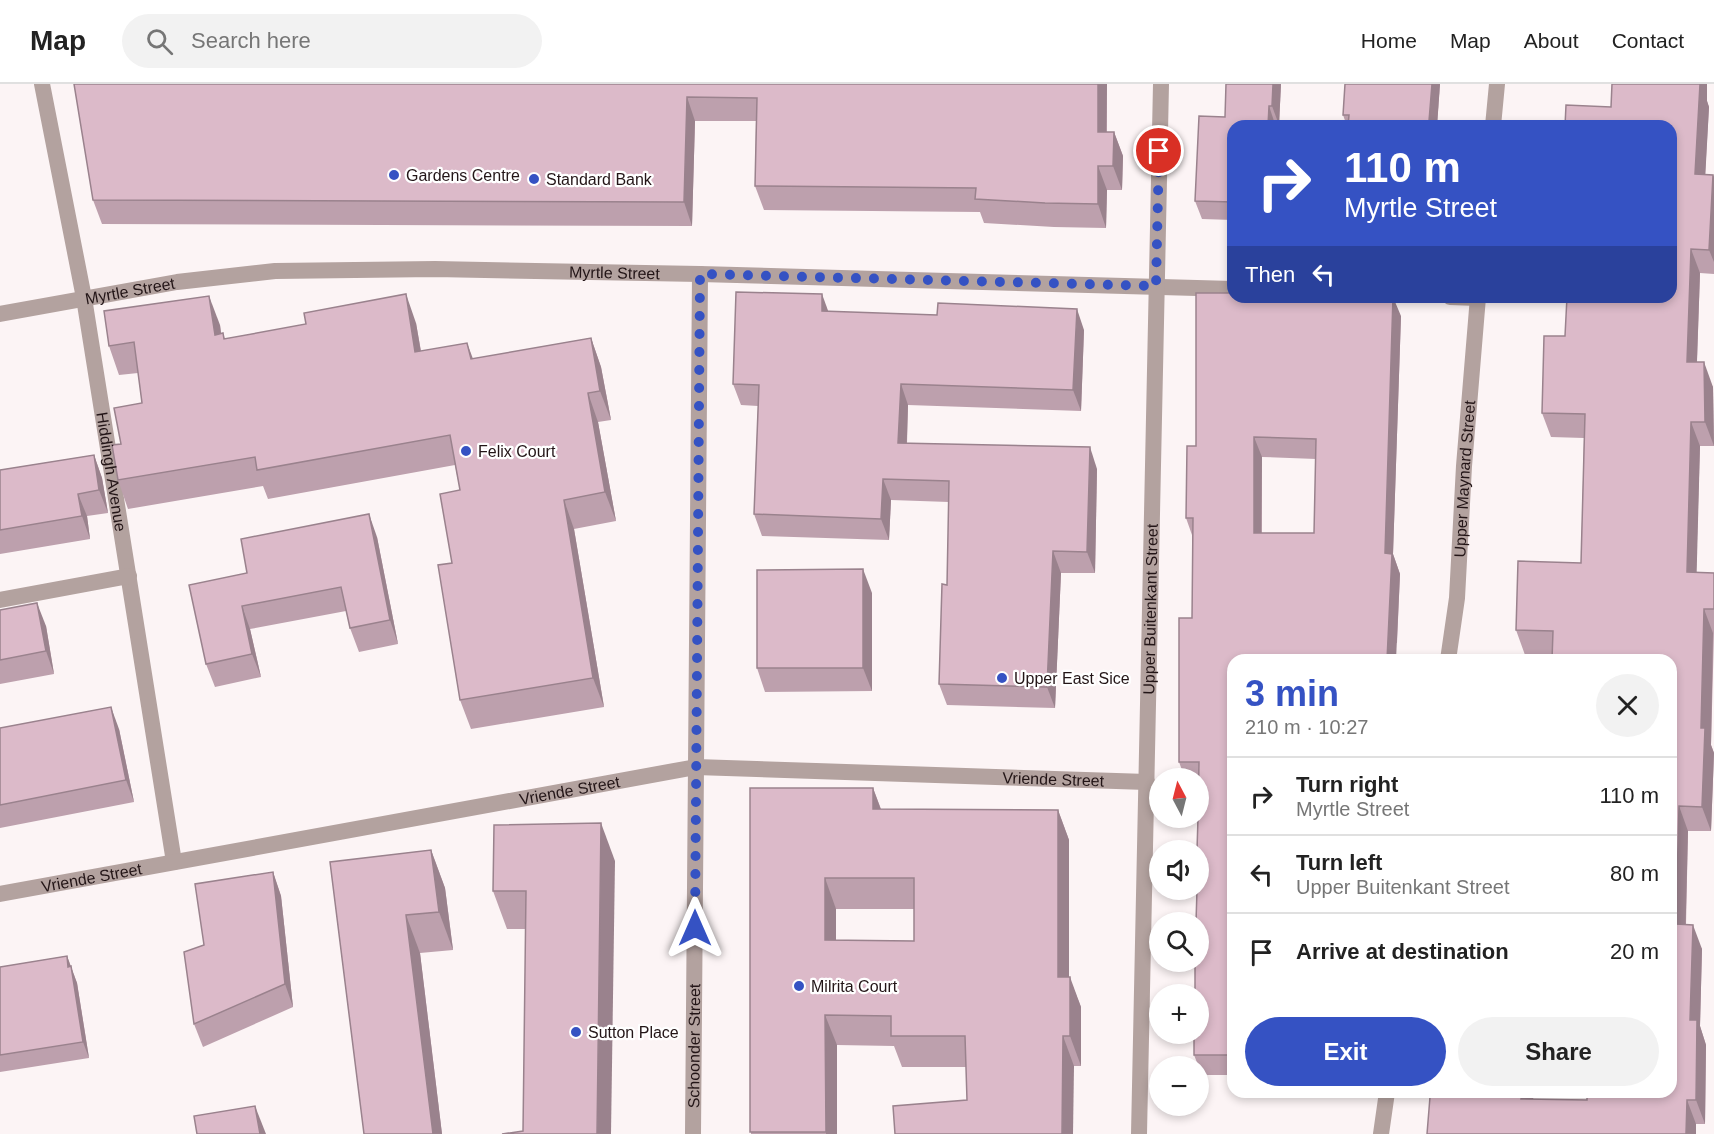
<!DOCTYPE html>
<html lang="en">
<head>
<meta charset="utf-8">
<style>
	:root { --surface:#fff; --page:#f2f2f2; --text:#222; --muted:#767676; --line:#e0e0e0; --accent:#3552c3 }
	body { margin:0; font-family:Arial,sans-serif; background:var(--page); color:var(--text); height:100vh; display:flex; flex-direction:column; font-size:22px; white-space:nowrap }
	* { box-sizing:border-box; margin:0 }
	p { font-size:20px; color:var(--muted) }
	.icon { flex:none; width:33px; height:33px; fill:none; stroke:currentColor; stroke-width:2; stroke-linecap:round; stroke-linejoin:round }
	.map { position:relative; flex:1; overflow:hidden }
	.panel { position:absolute; left:1227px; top:570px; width:450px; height:444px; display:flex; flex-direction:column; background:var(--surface); border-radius:18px; box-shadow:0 3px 9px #0003 }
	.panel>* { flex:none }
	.hud { position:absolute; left:1227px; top:36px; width:450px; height:183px; border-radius:18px; box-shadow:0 3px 9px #0003; background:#3552c3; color:#fff; overflow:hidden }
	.needle { width:39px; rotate:353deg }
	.controls { position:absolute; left:1149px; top:684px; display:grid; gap:12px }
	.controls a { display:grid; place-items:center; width:60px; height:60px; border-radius:50%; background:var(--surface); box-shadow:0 3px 9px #0003; font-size:30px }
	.pin { position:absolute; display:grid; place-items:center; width:51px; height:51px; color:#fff; margin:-26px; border:3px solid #fff; border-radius:50%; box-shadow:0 2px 6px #0007 }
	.me { position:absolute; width:66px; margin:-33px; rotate:0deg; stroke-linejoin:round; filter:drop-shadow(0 0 4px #0008) }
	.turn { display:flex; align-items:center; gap:21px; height:126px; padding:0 18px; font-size:27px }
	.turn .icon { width:78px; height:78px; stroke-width:2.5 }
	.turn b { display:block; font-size:42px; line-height:51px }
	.then { display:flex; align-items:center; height:57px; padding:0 18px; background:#0003; gap:12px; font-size:22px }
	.round { display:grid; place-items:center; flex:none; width:63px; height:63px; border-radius:32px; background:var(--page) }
	.head { display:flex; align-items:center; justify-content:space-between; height:102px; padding:0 18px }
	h1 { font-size:36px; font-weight:800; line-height:45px; color:var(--accent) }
	.button { display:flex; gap:12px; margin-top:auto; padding:12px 18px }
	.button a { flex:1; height:69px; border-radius:36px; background:var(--accent); color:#fff; font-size:24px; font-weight:800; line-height:69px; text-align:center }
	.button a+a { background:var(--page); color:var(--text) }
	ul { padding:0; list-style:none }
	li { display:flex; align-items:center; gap:18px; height:78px; padding:0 18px; border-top:2px solid var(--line) }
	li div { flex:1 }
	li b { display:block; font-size:22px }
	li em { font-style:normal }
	header { display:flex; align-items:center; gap:36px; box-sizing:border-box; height:84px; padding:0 30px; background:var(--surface); border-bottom:2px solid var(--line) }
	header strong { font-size:28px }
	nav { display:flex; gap:33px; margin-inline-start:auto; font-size:21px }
	.search { width:420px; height:54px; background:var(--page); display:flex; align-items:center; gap:15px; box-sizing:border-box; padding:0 21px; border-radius:33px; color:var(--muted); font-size:22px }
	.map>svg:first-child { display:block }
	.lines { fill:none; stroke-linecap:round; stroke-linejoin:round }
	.minor { stroke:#b3a29f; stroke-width:16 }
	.tertiary { stroke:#b3a29f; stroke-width:16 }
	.wall { fill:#bda0ad; fill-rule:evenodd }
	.shaded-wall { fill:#9a828d }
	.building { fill:#dcbac9; stroke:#9a828d; stroke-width:1.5; fill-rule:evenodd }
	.route { stroke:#3552c3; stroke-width:10; stroke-dasharray:0 18 }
	.poi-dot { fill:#3552c3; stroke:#fff; stroke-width:2 }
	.labels { text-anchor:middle; stroke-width:4.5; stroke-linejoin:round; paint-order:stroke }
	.poi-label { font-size:16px; fill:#231517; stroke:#fff; text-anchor:start }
	.street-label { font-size:16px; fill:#231517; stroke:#fff }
</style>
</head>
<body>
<header>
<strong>Map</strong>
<div class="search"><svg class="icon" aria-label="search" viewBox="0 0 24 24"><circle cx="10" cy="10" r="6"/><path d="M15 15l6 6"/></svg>Search here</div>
<nav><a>Home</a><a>Map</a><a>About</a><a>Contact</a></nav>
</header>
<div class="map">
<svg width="1714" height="1050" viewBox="0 0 1714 1050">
	<rect width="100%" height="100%" fill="#fcf4f5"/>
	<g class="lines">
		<g class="minor">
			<path id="s1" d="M42,0L84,214L174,778"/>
			<polyline points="1493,42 1497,0"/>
			<polyline points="1450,213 1478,214"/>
			<path id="s2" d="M0,230L177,198L275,187L435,185L700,190L1233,205"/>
			<polyline points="0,516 129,492"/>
			<path id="s3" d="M1448,576L1457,514L1464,382L1478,213"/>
			<path id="s4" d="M0,810L696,683L1147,698"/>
			<path id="s5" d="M693,1050L700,190"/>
			<polyline points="1381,1050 1387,1008"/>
		</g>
		<path class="tertiary" id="s6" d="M1139,1050L1161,0"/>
	</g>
	<g class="wall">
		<polygon points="74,0 1107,0 1107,48 1114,48 1123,72 1122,106 1107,106 1106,144 1054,143 984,139 980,128 764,126 755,102 756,37 695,37 692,142 102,140 93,116"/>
		<polygon points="1281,0 1279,41 1233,42 1233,136 1202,135 1195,117 1225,33"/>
		<polygon points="1345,0 1440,0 1437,42 1347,42 1343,31"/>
		<polygon points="1612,0 1707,0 1707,17 1709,23 1705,91 1713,91 1714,93 1714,190 1700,189 1697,278 1713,303 1714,362 1700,362 1696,489 1714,489 1714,549 1711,661 1714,669 1711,747 1688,747 1686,841 1702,865 1700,942 1706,961 1705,1040 1696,1040 1696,1050 1427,1050 1432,1008 1534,1008 1533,1015 1587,1016 1671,576 1525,571 1516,546 1581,479 1584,354 1551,353 1542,329 1565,252 1611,23"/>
		<polygon points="828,227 1084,246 1081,327 908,321 907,360 1097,385 1095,489 1061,489 1055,624 947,621 939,600 947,501 949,418 891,416 889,456 762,452 754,430 758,322 741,321 733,300"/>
		<path d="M1401,232L1393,470L1400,490L1397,559L1233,576V991H1202L1194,971L1198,694H1185L1179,678L1192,534V451L1186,434L1196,362ZM1262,373L1316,375L1314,449H1262Z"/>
		<polygon points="416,239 421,267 473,275 591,254 601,283 611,336 598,338 616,437 574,445 604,623 471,645 460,616 452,479 460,406 455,381 268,415 263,402 128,425 118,396 121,360 142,319 138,289 119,291 109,262 220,241 221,250 223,249 225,255"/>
		<polygon points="94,371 102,394 108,429 87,432 90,455 0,470 0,386"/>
		<polygon points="377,453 398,560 359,568 350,544 346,527 250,545 261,593 215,603 206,580 247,489"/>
		<polygon points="872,509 872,607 765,608 757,584"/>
		<polygon points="0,526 46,542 54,590 0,600"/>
		<polygon points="0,644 119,645 134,718 0,744"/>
		<path d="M750,704H873L881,725L1058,726L1069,756V893L1081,923V982H1074L967,1016L966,983H902L894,962L837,961V1050H751ZM836,825H914V857L836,856Z"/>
		<polygon points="431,766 445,804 453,866 420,869 442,1050 364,1050 330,778"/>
		<polygon points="615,777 523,1047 526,845 507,845 493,807"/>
		<polygon points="273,788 281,812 293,923 203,963 194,940 204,861"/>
		<polygon points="67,872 77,899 89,974 0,988 0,883"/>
	</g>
	<g class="shaded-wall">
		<polygon points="1098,0 1107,0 1106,72 1098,48"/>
		<polygon points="1273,0 1281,0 1279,41 1272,22"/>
		<polygon points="1432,0 1440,0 1437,42 1431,42 1429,37"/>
		<polygon points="1698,0 1707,0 1707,17 1709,23 1704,115 1695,90"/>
		<polygon points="687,13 695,37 692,142 684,118"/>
		<polygon points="1269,22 1275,40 1275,42 1268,42"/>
		<polygon points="1114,48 1123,72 1122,106 1113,82"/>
		<polygon points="1098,82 1107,106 1106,144 1098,120"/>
		<polygon points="1713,91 1714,93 1714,178 1709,166"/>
		<polygon points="1691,165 1700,189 1696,303 1687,278"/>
		<polygon points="406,210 416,239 426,298 415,268"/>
		<polygon points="822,210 830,232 822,227"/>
		<polygon points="209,212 220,241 225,280 215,251"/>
		<polygon points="1393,213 1401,232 1393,470 1400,490 1396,576 1387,576 1385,469"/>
		<polygon points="1077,225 1084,246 1081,327 1073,306"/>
		<polygon points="591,254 601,283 611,336 600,307"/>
		<polygon points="467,259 478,288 471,275"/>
		<polygon points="1704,278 1713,303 1714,362 1705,338"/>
		<polygon points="901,300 908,321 906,381 898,359"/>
		<polygon points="588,309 598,338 616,437 605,408"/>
		<polygon points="1691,338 1700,362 1696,513 1687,488"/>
		<polygon points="1254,353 1262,373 1261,470 1254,449"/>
		<polygon points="1090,363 1097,385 1095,489 1087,468"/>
		<polygon points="94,371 102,394 108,429 99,406"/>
		<polygon points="883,395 891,416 889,456 881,435"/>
		<polygon points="78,410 87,432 90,455 82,432"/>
		<polygon points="564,416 574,445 604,623 593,594"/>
		<polygon points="369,430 377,453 398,560 390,536"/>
		<polygon points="1053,467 1061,489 1055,624 1047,603"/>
		<polygon points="863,485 872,509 872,607 863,584"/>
		<polygon points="37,519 46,542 54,590 46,567"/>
		<polygon points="242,522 250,545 261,593 252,570"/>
		<polygon points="1704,525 1713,549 1711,661 1714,669 1711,747 1702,723 1701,644"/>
		<polygon points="111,623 119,645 134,718 126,696"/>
		<polygon points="873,704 884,734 873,725"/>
		<polygon points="1679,722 1688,747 1685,865 1676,840"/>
		<polygon points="1058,726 1069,756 1069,923 1058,893"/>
		<polygon points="601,739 615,777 611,1050 597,1050"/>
		<polygon points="431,766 445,804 453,866 439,828"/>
		<polygon points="273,788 281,812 293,923 285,900"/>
		<polygon points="825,794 836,825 836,887 825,856"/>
		<polygon points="406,831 420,869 442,1050 433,1050"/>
		<polygon points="1693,841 1702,865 1700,942 1706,961 1705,1040 1696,1016 1690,936"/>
		<polygon points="67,872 77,899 89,974 83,958 68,883"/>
		<polygon points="1070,893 1081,923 1081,982 1070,952"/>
		<polygon points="825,931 837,961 837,1050 826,1050 826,1048"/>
		<polygon points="1063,952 1074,982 1073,1050 1062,1050"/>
		<polygon points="1522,1008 1534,1008 1530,1039 1521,1015"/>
		<polygon points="1687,1016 1696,1040 1696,1050 1686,1050"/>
		<polygon points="255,1022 266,1050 260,1050"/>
	</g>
	<g class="building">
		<polygon points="74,0 1098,0 1098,48 1114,48 1113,82 1098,82 1098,120 1045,119 975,115 976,104 755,102 757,14 687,13 684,118 93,116"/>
		<polygon points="1226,0 1273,0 1272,22 1269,22 1268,42 1233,42 1233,118 1195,117 1199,32 1225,33"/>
		<polygon points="1345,0 1432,0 1429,37 1427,37 1426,42 1348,42 1349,31 1343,31"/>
		<polygon points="1612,0 1700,0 1695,90 1713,91 1709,166 1691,165 1687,278 1704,278 1705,338 1691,338 1687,488 1714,489 1714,525 1704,525 1701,644 1705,644 1702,723 1679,722 1676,840 1693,841 1690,936 1697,936 1696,1016 1687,1016 1686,1050 1427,1050 1430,1013 1432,1013 1432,1008 1522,1008 1521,1015 1587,1016 1587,1008 1671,1008 1671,576 1552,576 1553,547 1516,546 1518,477 1581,479 1585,330 1542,329 1544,252 1565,252 1567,213 1671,213 1671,42 1565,42 1566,21 1611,23"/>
		<polygon points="736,208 822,210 822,227 937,231 938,219 1077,225 1073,306 901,300 898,359 1090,363 1087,468 1053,467 1047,603 939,600 942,500 947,501 949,397 883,395 881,435 754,430 759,301 733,300"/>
		<path d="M1196,209H1233V213H1393L1385,469L1392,470L1387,576H1233V971H1194V950H1198V910H1195V878H1198V838H1196L1197,806H1198V766H1197L1198,734L1199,678H1179V534H1192L1193,434H1186L1187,362H1196ZM1254,353L1316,355L1314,449H1254Z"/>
		<polygon points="406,210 415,268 467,259 471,275 591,254 600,307 588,309 605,408 564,416 593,594 460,616 438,481 452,479 440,410 460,406 450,351 257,386 255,373 118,396 112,361 121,360 114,324 142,319 134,258 109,262 104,227 209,212 215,251 223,249 224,255 306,240 304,229"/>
		<polygon points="94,371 99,406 78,410 82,432 0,446 0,386"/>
		<polygon points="369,430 390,536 350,544 341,503 242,522 252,570 206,580 189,501 247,489 241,455"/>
		<polygon points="863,485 863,584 757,584 757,486"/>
		<polygon points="37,519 46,567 0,576 0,526"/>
		<polygon points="111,623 126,696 0,721 0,644"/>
		<path d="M750,704H873V725L1058,726V893H1070V952H1063L1062,1050H895L893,1022L967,1016L965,952H891V932L825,931L826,1048H750ZM825,794H914V857L825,856Z"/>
		<polygon points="601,739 597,1050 502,1050 523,1047 526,807 493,807 494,741"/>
		<polygon points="431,766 439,828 406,831 433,1050 364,1050 330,778"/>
		<polygon points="273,788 285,900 194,940 184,868 204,861 195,800"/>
		<polygon points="67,872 68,883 71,882 83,958 0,971 0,883"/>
		<polygon points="255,1022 260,1050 197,1050 194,1032"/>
	</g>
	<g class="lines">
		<polyline class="route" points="695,844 700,190 1156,202 1159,67"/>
	</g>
	<g class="poi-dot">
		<circle cx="394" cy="91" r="6"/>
		<circle cx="534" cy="95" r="6"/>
		<circle cx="466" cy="367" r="6"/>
		<circle cx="1002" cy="594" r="6"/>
		<circle cx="799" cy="902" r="6"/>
		<circle cx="576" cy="948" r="6"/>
	</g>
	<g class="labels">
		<g class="poi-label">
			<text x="406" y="97">Gardens Centre</text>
			<text x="546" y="101">Standard Bank</text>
			<text x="478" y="373">Felix Court</text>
			<text x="1014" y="600">Upper East Sice</text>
			<text x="811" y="908">Milrita Court</text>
			<text x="588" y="954">Sutton Place</text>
		</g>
		<g class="street-label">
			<text dy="6" stroke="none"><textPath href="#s2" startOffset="618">Myrtle Street</textPath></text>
			<text dy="6" stroke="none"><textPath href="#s2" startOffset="132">Myrtle Street</textPath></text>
			<text dy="6" stroke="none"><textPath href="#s1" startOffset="394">Hiddingh Avenue</textPath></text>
			<text dy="6" stroke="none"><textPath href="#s3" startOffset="182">Upper Maynard Street</textPath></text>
			<text dy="6" stroke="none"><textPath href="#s6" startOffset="525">Upper Buitenkant Street</textPath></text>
			<text dy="6" stroke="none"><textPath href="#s4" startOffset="1065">Vriende Street</textPath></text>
			<text dy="6" stroke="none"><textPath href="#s4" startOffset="579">Vriende Street</textPath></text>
			<text dy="6" stroke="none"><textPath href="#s4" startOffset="93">Vriende Street</textPath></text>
			<text dy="6" stroke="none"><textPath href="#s5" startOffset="88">Schoonder Street</textPath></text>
		</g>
	</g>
</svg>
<div class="controls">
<a><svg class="needle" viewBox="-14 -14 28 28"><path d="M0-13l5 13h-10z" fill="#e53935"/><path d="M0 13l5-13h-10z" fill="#767676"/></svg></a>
<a><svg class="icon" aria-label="sound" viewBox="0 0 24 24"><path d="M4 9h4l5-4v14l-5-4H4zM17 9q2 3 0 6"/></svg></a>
<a><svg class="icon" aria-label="search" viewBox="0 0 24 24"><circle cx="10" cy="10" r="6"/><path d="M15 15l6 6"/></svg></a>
<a>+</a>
<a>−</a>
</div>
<div class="pin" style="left:1159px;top:67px;background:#d93025"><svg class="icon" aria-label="arrive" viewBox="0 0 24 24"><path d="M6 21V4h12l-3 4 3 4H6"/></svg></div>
<svg class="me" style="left:695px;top:844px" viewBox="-20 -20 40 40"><path d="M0-17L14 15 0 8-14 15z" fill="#3552c3" stroke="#fff" stroke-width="4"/></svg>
<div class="hud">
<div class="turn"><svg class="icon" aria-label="right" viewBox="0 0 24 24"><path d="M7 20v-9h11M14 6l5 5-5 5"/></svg><div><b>110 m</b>Myrtle Street</div></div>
<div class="then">Then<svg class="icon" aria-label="left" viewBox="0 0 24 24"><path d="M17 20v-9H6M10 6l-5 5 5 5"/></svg></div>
</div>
<section class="panel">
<div class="head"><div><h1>3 min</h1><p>210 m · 10:27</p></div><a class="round"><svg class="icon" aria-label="close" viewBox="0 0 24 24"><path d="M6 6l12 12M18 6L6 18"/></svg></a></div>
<ul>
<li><svg class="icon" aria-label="right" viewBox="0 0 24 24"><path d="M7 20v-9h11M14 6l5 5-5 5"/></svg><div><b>Turn right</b><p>Myrtle Street</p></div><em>110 m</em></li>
<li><svg class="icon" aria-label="left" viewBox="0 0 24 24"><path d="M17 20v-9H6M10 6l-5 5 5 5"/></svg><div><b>Turn left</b><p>Upper Buitenkant Street</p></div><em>80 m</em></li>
<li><svg class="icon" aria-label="arrive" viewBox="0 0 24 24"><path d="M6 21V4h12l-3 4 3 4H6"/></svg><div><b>Arrive at destination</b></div><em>20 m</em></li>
</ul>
<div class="button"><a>Exit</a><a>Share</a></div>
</section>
</div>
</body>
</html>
